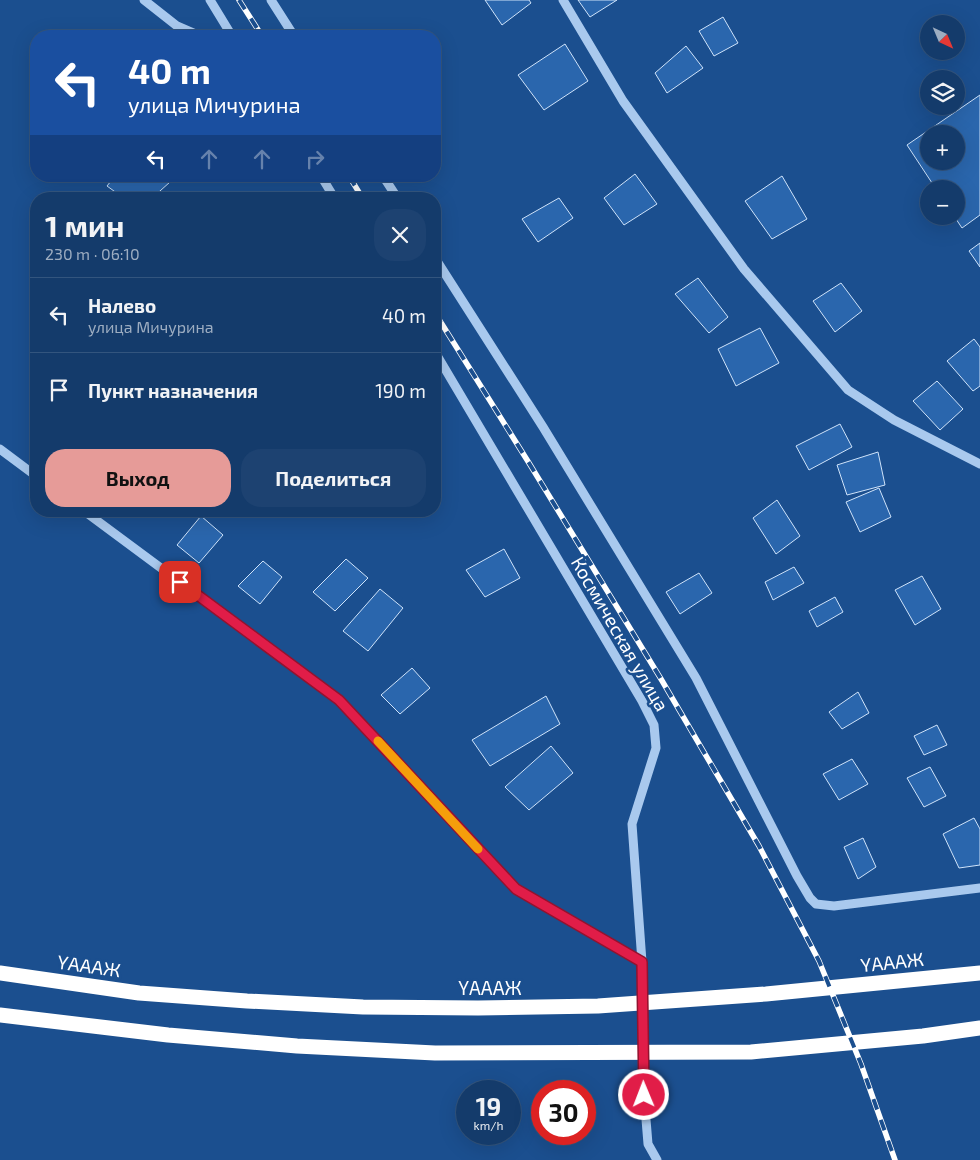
<!DOCTYPE html>
<html lang="ru">
<head>
<meta charset="utf-8">
<style>
	:root { --surface:#143b6b; --page:#1d4271; --text:#f1f3f6; --muted:#9dadc1; --line:#33557e; --accent:#e69b98 }
	body { margin:0; font-family:"Exo 2",sans-serif; background:var(--page); color:var(--text); height:100vh; display:flex; flex-direction:column; font-size:19px; white-space:nowrap }
	* { box-sizing:border-box; margin:0 }
	p { font-size:16px; color:var(--muted) }
	.icon { flex:none; width:28px; height:28px; fill:none; stroke:currentColor; stroke-width:2; stroke-linecap:round; stroke-linejoin:round }
	.map { position:relative; flex:1; overflow:hidden }
	.drawer { position:absolute; left:30px; top:192px; width:411px; height:325px; display:flex; flex-direction:column; background:var(--surface); border-radius:20px; box-shadow:0 5px 20px #0002,0 0 0 1px var(--line) }
	.drawer>* { flex:none }
	.top-card { position:absolute; left:30px; top:30px; width:411px; height:152px; border-radius:20px; box-shadow:0 5px 20px #0002,0 0 0 1px var(--line); background:#1a4fa0; color:#fff; overflow:hidden }
	.needle { width:32px; rotate:136deg }
	.tools { position:absolute; left:920px; top:15px; display:grid; gap:10px }
	.tools a { display:grid; place-items:center; width:45px; height:45px; border-radius:50%; background:var(--surface); box-shadow:0 5px 20px #0002,0 0 0 1px var(--line); font-size:25px }
	.speed { position:absolute; left:456px; top:1080px; display:flex; gap:10px; font-size:25px; font-weight:700; text-align:center }
	.speed>* { display:grid; place-content:center; width:65px; height:65px; border-radius:50%; background:var(--surface); box-shadow:0 5px 20px #0002,0 0 0 1px var(--line); line-height:1 }
	.speed small { font-size:12px; font-weight:400 }
	.speed .limit { border:8px solid #d22; background:#fff; color:#111 }
	.pin { position:absolute; display:grid; place-items:center; width:42px; height:42px; color:#fff; margin:-21px; border-radius:10px; box-shadow:0 2px 8px #0006 }
	.me { position:absolute; width:55px; margin:-28px; rotate:359deg; stroke-linejoin:round; filter:drop-shadow(0 0 4px #0008) }
	.turn { display:flex; align-items:center; gap:18px; height:105px; padding:0 15px; font-size:22px }
	.turn .icon { width:65px; height:65px; stroke-width:2.5 }
	.turn b { display:block; font-size:35px; line-height:42px }
	.lanes { display:flex; align-items:center; height:48px; padding:0 15px; background:#0003; justify-content:center; gap:25px; direction:ltr }
	.lanes .off { opacity:.35 }
	.round { display:grid; place-items:center; flex:none; width:52px; height:52px; border-radius:20px; background:var(--page) }
	.head { display:flex; align-items:center; justify-content:space-between; height:85px; padding:0 15px }
	h1 { font-size:30px; font-weight:700; line-height:38px }
	.button { display:flex; gap:10px; margin-top:auto; padding:10px 15px }
	.button a { flex:1; height:58px; border-radius:20px; background:var(--accent); color:#111; font-size:20px; font-weight:700; line-height:58px; text-align:center }
	.button a+a { background:var(--page); color:var(--text) }
	ul { padding:0; list-style:none }
	li { display:flex; align-items:center; gap:15px; height:75px; padding:0 15px; border-top:1px solid var(--line) }
	li div { flex:1 }
	li b { display:block; font-size:19px }
	li em { font-style:normal }
	.map>svg:first-child { display:block }
	.building { fill:#2a66ad; stroke:#cfe3fa; fill-rule:evenodd }
	.lines { fill:none; stroke-linecap:round; stroke-linejoin:round }
	.minor { stroke:#a9c9ee; stroke-width:9 }
	.highway { stroke:#fff; stroke-width:15 }
	.rail-casing { stroke:#fff; stroke-width:5.5 }
	.rail { stroke:#1b4f8f; stroke-width:4; stroke-dasharray:11; stroke-linecap:butt }
	.minor-bridge { stroke:#a9c9ee; stroke-width:9 }
	.route-casing { stroke:#92132f; stroke-width:12 }
	.route { stroke:#e11d48; stroke-width:9 }
	.slow { stroke:#f59e0b; stroke-width:9 }
	.labels { text-anchor:middle; stroke-width:5; stroke-linejoin:round; paint-order:stroke }
	.street-label { font-size:19px; fill:#fff; stroke:#1b4f8f }
</style>
</head>
<body>
<div class="map">
<svg width="980" height="1160" viewBox="0 0 980 1160">
	<rect width="100%" height="100%" fill="#1b4f8f"/>
	<g class="building">
		<polygon points="485,0 529,0 531,3 502,25"/>
		<polygon points="578,0 617,0 590,17"/>
		<polygon points="723,17 738,43 714,56 699,31"/>
		<polygon points="565,44 588,81 544,110 518,75"/>
		<polygon points="686,46 703,68 667,93 655,73"/>
		<path d="M980,95V215L962,228L954,216H956V189H936L907,145ZM929,134H956V161H929Z"/>
		<polygon points="635,174 657,204 624,225 604,198"/>
		<polygon points="115,176 165,176 170,182 151,199 125,199 107,186"/>
		<polygon points="782,176 807,219 772,239 745,201"/>
		<polygon points="559,198 573,218 538,242 522,219"/>
		<polygon points="980,243 980,267 969,251"/>
		<polygon points="698,278 728,317 709,333 675,294"/>
		<polygon points="841,283 862,311 835,332 813,301"/>
		<polygon points="760,328 779,363 736,386 718,349"/>
		<polygon points="974,339 980,347 980,386 973,391 947,361"/>
		<polygon points="937,381 963,409 940,430 913,401"/>
		<polygon points="840,424 852,447 809,470 796,446"/>
		<polygon points="878,452 885,485 847,495 837,465"/>
		<polygon points="879,488 891,517 860,532 846,502"/>
		<polygon points="777,500 800,536 776,554 753,518"/>
		<polygon points="201,516 223,535 199,563 177,545"/>
		<polygon points="504,549 520,578 485,597 466,570"/>
		<polygon points="346,559 368,578 335,611 313,592"/>
		<polygon points="263,561 282,577 260,604 238,586"/>
		<polygon points="794,567 804,583 773,600 765,582"/>
		<polygon points="699,573 712,593 680,614 666,592"/>
		<polygon points="922,576 941,609 915,625 895,590"/>
		<polygon points="380,589 403,608 368,651 343,631"/>
		<polygon points="835,597 843,612 817,627 809,611"/>
		<polygon points="412,668 430,688 400,714 381,695"/>
		<polygon points="858,692 869,713 842,729 829,712"/>
		<polygon points="546,696 560,724 490,766 472,740"/>
		<polygon points="937,725 947,745 924,755 914,736"/>
		<polygon points="551,746 573,773 529,810 505,787"/>
		<polygon points="852,759 868,784 839,800 823,774"/>
		<polygon points="930,767 946,796 924,807 907,778"/>
		<polygon points="974,818 980,829 980,865 959,868 943,834"/>
		<polygon points="863,838 876,867 858,879 844,847"/>
	</g>
	<g class="lines">
		<g class="minor">
			<polyline points="144,0 177,26 200,36"/>
			<polyline points="210,0 232,36"/>
			<polyline points="271,0 294,36"/>
			<polyline points="563,0 623,101 744,269 848,390 894,420 980,464"/>
			<polyline points="321,176 335,199"/>
			<polyline points="383,176 398,199"/>
			<polyline points="435,258 543,427 696,678 797,876 810,898 816,904 834,906 980,888"/>
			<polyline points="435,352 642,701 654,725 656,748 632,824 642,962"/>
			<polyline points="0,449 36,476"/>
			<polyline points="84,511 339,700 516,889 642,962"/>
			<polyline points="644,1095 648,1144 657,1160"/>
		</g>
		<g class="highway">
			<polyline points="0,973 139,993 247,1001 363,1007 478,1008 598,1006 766,994 980,973"/>
			<polyline points="0,1015 168,1035 297,1046 435,1053 751,1052 923,1036 980,1028"/>
		</g>
		<g class="rail-casing">
			<g id="rail">
				<polyline points="239,0 262,36"/>
				<polyline points="349,176 363,199"/>
				<polyline points="435,313 529,463 661,679 759,846 819,961 861,1064 895,1160"/>
			</g>
		</g>
		<use href="#rail" class="rail"/>
		<polyline class="minor-bridge" points="642,962 644,1095"/>
	</g>
	<g class="lines">
		<g class="route-casing">
			<polyline id="route" points="180,582 339,700 516,889 642,962 644,1095"/>
		</g>
		<use href="#route" class="route"/>
		<polyline class="slow" points="378,741 478,849"/>
	</g>
	<g class="labels">
		<g class="street-label">
			<text transform="translate(620 634) rotate(60)" y="7">Космическая улица</text>
			<text transform="translate(892 962) rotate(-6)" y="7">ҮАААЖ</text>
			<text transform="translate(89 966) rotate(8)" y="7">ҮАААЖ</text>
			<text x="490" y="995">ҮАААЖ</text>
		</g>
	</g>
</svg>
<div class="tools">
<a><svg class="needle" viewBox="-14 -14 28 28"><path d="M0-13l5 13h-10z" fill="#e53935"/><path d="M0 13l5-13h-10z" fill="#9dadc1"/></svg></a>
<a><svg class="icon" aria-label="layers" viewBox="0 0 24 24"><path d="M12 4l9 5-9 5-9-5zM3 14l9 5 9-5"/></svg></a>
<a>+</a>
<a>−</a>
</div>
<div class="speed"><div>19<small>km/h</small></div><div class="limit">30</div></div>
<div class="pin" style="left:180px;top:582px;background:#d93025"><svg class="icon" aria-label="arrive" viewBox="0 0 24 24"><path d="M6 21V4h12l-3 4 3 4H6"/></svg></div>
<svg class="me" style="left:644px;top:1095px" viewBox="-20 -20 40 40"><circle r="17" fill="#e11d48" stroke="#fff" stroke-width="3"/><path d="M0-11L8 9 0 5-8 9z" fill="#fff"/></svg>
<div class="top-card">
<div class="turn"><svg class="icon" aria-label="left" viewBox="0 0 24 24"><path d="M17 20v-9H6M10 6l-5 5 5 5"/></svg><div><b>40 m</b>улица Мичурина</div></div>
<div class="lanes"><svg class="icon" aria-label="left" viewBox="0 0 24 24"><path d="M17 20v-9H6M10 6l-5 5 5 5"/></svg><svg class="icon off" aria-label="ahead" viewBox="0 0 24 24"><path d="M12 20V5M6 11l6-6 6 6"/></svg><svg class="icon off" aria-label="ahead" viewBox="0 0 24 24"><path d="M12 20V5M6 11l6-6 6 6"/></svg><svg class="icon off" aria-label="right" viewBox="0 0 24 24"><path d="M7 20v-9h11M14 6l5 5-5 5"/></svg></div>
</div>
<section class="drawer">
<div class="head"><div><h1>1 мин</h1><p>230 m · 06:10</p></div><a class="round"><svg class="icon" aria-label="close" viewBox="0 0 24 24"><path d="M6 6l12 12M18 6L6 18"/></svg></a></div>
<ul>
<li><svg class="icon" aria-label="left" viewBox="0 0 24 24"><path d="M17 20v-9H6M10 6l-5 5 5 5"/></svg><div><b>Налево</b><p>улица Мичурина</p></div><em>40 m</em></li>
<li><svg class="icon" aria-label="arrive" viewBox="0 0 24 24"><path d="M6 21V4h12l-3 4 3 4H6"/></svg><div><b>Пункт назначения</b></div><em>190 m</em></li>
</ul>
<div class="button"><a>Выход</a><a>Поделиться</a></div>
</section>
</div>
</body>
</html>
